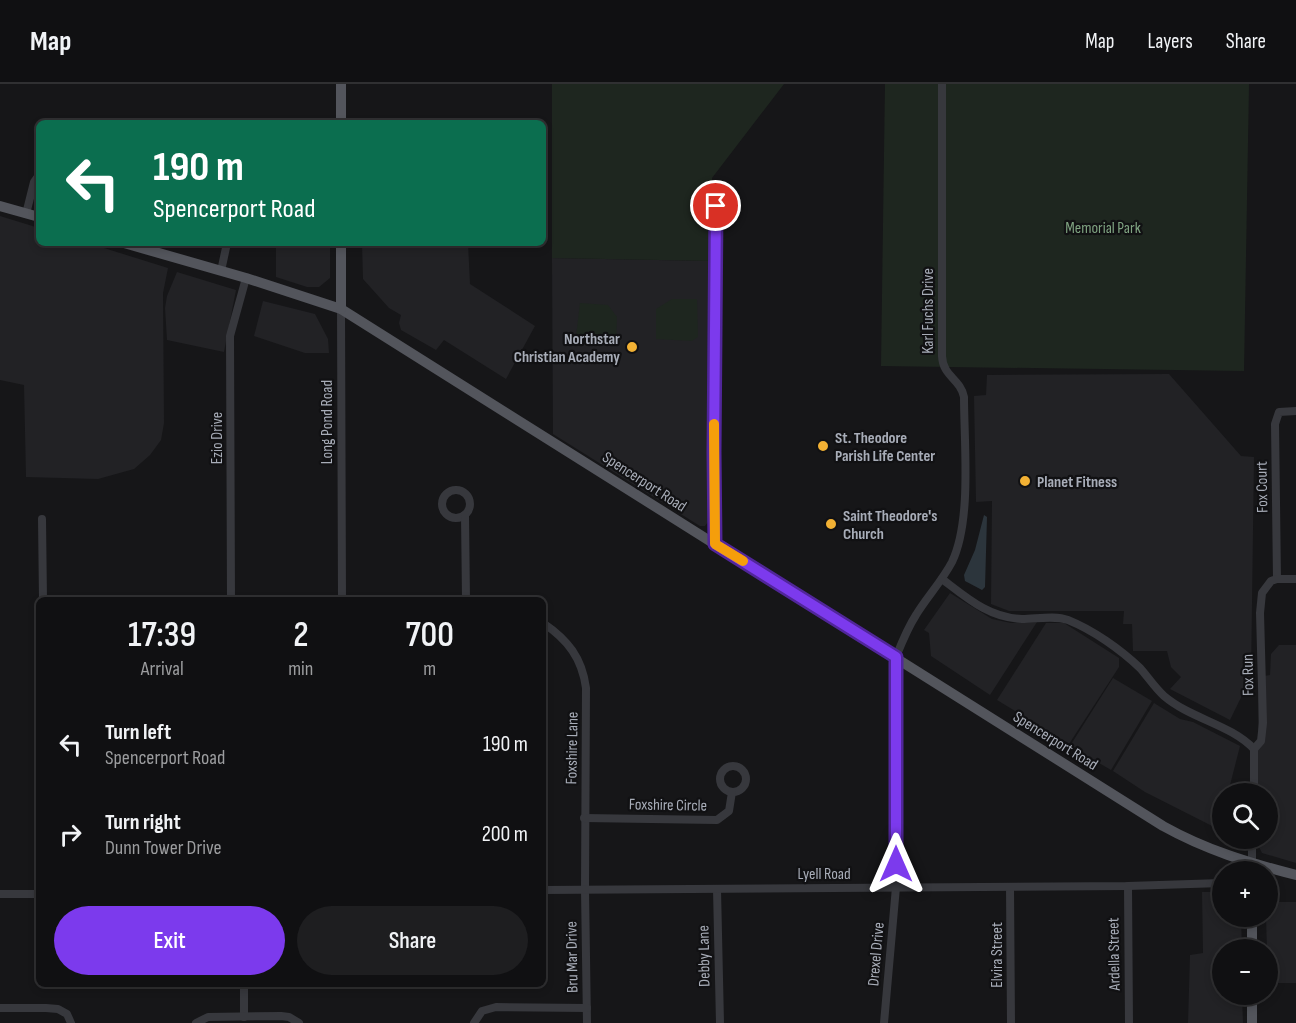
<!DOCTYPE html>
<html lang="en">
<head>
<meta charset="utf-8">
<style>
	:root { --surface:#101012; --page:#1e1e20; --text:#f1f3f6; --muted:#9c9d9f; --line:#303032; --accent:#7c3aed }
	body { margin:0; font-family:"Sofia Sans Condensed",sans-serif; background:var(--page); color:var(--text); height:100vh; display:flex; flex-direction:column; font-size:22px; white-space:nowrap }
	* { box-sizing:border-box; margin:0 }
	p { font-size:20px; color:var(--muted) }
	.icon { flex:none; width:33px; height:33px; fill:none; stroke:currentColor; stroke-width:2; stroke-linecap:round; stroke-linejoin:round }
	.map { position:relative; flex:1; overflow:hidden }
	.sheet { position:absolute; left:36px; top:513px; width:510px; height:390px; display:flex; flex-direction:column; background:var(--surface); border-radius:9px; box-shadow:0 3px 9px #0003,0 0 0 2px var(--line) }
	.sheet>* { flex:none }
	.guide { position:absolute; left:36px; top:36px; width:510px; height:126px; border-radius:9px; box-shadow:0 3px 9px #0003,0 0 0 2px var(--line); background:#0b6e4f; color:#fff; overflow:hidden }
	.tools { position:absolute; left:1212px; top:699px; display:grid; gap:12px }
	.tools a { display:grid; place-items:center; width:66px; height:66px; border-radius:50%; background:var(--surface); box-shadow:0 3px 9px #0003,0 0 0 2px var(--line); font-size:30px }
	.pin { position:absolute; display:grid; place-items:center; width:51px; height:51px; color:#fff; margin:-26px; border:3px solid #fff; border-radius:50%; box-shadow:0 2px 6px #0007 }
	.me { position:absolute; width:66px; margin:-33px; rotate:0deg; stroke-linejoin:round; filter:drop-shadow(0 0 4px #0008) }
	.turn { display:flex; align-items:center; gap:21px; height:126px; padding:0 18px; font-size:27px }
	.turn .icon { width:78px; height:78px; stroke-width:2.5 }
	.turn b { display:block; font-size:42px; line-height:51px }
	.eta { display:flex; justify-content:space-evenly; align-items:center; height:102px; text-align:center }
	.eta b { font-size:36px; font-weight:600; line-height:42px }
	.button { display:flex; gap:12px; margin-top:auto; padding:12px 18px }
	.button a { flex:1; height:69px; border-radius:36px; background:var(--accent); color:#fff; font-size:24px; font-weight:600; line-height:69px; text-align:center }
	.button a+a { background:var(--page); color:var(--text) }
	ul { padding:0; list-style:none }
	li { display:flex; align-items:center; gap:18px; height:90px; padding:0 18px }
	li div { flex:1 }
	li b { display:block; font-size:22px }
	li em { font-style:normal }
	header { display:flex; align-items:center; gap:36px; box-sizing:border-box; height:84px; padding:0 30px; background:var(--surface); border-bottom:2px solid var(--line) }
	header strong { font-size:28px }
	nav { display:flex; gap:33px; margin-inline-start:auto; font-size:21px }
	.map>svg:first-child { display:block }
	.built { fill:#222225 }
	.green { fill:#1e261f }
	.water { fill:#2c353c }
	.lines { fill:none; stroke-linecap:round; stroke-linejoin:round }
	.minor { stroke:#37383d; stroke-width:8 }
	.major { stroke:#53555c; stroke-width:10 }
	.route-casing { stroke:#51269a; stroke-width:15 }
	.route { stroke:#7c3aed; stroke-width:10 }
	.slow { stroke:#f59e0b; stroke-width:10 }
	.poi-dot { fill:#f2b134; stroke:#111113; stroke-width:2 }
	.labels { text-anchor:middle; stroke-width:4.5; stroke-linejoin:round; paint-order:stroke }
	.park-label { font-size:16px; fill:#7fa381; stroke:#111113 }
	.street-label { font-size:16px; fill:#a8adb8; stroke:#111113 }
	.poi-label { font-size:16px; font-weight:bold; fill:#a8adb8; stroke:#111113; text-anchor:start }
</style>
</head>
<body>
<header>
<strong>Map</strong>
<nav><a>Map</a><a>Layers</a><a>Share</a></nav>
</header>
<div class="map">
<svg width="1296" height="939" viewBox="0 0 1296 939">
	<rect width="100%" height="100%" fill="#161618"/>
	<g class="built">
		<polygon points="0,132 39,144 39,159 88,159 168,184 163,209 164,339 161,356 150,371 134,385 98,395 26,393 24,301 0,296"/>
		<polygon points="276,159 330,159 330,194 319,203 307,203 276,193"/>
		<polygon points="362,159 468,159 470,200 535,242 506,295 444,256 436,266 401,246 399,239 401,231 389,224 363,195"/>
		<polygon points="552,174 712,177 710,435 705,442 700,442 553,350"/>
		<polygon points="177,188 236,206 224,268 167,256 165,224 167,212"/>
		<polygon points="263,217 315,230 328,255 329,269 305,269 254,252"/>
		<polygon points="1169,290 1241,372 1254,373 1251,593 1230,636 1170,605 1181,593 1171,583 1167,567 1133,567 1132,540 1123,540 1124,527 1009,527 991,520 992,417 976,418 974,312 986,311 987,291"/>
		<polygon points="950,509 992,535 1011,539 1037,538 990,611 931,572 929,549 924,546"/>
		<polygon points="1046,539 1064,539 1119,574 1119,583 1069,660 997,616"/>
		<polygon points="1279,561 1296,561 1296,779 1262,769 1258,761 1258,755 1268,754 1268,710 1258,709 1258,593 1270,591 1271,570"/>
		<polygon points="1113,594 1152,617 1111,686 1070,662"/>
		<polygon points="1154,619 1180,635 1193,638 1240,662 1228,709 1222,710 1222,732 1218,745 1145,708 1113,687"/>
		<polygon points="1202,808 1222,808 1222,832 1241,833 1242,865 1222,866 1222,910 1242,911 1243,939 1188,939 1190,871 1203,869"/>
		<polygon points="1276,818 1296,818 1296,899 1268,899 1266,833 1270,824"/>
	</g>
	<g class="green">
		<polygon points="552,0 784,0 712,94 712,177 552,174"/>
		<polygon points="885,0 1249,0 1244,287 881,282"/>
		<polygon points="672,215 697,215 698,253 692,257 656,255 656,225"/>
		<polygon points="580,219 608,221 617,233 616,259 581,257 576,253"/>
	</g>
	<polygon class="water" points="984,431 987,433 985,503 982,506 965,497 964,491 975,466"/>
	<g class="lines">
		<g class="minor">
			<polyline points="26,130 34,98 39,91"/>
			<polyline points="221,187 227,159"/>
			<polyline points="341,225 342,516"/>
			<circle cx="456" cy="420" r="14"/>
			<polyline points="465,431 466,516"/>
			<polyline points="42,435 43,516"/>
			<polyline points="715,460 714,368 716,121"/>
			<path d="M942,495C967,514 989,534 1022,535C1036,535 1055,531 1068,536C1093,546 1120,565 1140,584C1148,593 1155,604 1164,612C1191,635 1230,640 1254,665"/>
			<polyline points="1277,495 1275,340 1279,328 1296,327"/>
			<polyline points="231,516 230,252 246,194"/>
			<path d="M543,539C568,556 582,574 586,604L585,806L587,939"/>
			<circle cx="733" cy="695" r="13"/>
			<polyline points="1254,710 1254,665 1261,657 1263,639 1260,529 1262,509 1271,497 1277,495 1296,495"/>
			<polyline points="584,734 717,736 729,727 732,708"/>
			<polyline points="1252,779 1252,754"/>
			<polyline points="1128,802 1129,939"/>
			<polyline points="1010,803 1011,939"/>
			<polyline points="717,805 720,939"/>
			<polyline points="543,806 1128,802 1222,799"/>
			<polyline points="0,810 39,810"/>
			<polyline points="244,900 244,933"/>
			<polyline points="0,924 46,924 58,925 67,930 71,939"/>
			<polyline points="196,939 208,933 281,932 289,933 299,939"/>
			<polyline points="474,939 482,927 496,923 587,924"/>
			<path d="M884,939L896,803V573C902,558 907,545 916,531C927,513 942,497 952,478C972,436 964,360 964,313C960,294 943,293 942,272V0"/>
		</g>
		<g class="major">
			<polyline points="341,0 341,39"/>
			<polyline points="0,122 39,133"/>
			<path d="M124,159L246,194L341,225L1163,742C1206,766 1249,779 1296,791"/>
			<polyline points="341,159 341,225"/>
			<polyline points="1252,832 1252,866"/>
			<polyline points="1252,910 1252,939"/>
		</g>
	</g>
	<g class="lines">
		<g class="route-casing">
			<polyline id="route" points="716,122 714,368 715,460 896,573 896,780"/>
		</g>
		<use href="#route" class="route"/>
		<polyline class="slow" points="714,340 715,460 743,477"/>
	</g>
	<g class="poi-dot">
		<circle cx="632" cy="263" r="6"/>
		<circle cx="823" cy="362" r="6"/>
		<circle cx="1025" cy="397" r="6"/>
		<circle cx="831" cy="440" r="6"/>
	</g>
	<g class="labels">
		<g class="park-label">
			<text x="1103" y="149">Memorial Park</text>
		</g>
		<g class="street-label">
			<text transform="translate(927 227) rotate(-90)" y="6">Karl Fuchs Drive</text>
			<text transform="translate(326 338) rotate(-90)" y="6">Long Pond Road</text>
			<text transform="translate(216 354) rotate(-90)" y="6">Ezio Drive</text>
			<text transform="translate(645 397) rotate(33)" y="6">Spencerport Road</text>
			<text transform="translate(1261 403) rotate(-91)" y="6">Fox Court</text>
			<text transform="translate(1247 591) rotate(-91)" y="6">Fox Run</text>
			<text transform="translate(1056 656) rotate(32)" y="6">Spencerport Road</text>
			<text transform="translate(571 664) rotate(-89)" y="6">Foxshire Lane</text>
			<text transform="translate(668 720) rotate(1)" y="6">Foxshire Circle</text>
			<text x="824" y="795">Lyell Road</text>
			<text transform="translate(875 870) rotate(-85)" y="6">Drexel Drive</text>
			<text transform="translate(1113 870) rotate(-91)" y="6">Ardella Street</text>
			<text transform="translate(996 871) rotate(-90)" y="6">Elvira Street</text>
			<text transform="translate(703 872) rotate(-91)" y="6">Debby Lane</text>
			<text transform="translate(571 873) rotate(-91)" y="6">Bru Mar Drive</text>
		</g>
		<g class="poi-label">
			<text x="620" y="260" text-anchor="end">Northstar<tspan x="620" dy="18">Christian Academy</tspan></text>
			<text x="835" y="359">St. Theodore<tspan x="835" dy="18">Parish Life Center</tspan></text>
			<text x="1037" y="403">Planet Fitness</text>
			<text x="843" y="437">Saint Theodore's<tspan x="843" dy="18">Church</tspan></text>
		</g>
	</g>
</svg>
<div class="tools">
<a><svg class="icon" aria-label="search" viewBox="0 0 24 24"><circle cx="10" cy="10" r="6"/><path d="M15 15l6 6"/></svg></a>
<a>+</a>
<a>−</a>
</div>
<div class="pin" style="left:716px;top:122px;background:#d93025"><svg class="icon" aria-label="arrive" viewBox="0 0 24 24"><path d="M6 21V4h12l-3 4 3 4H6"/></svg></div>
<svg class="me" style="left:896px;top:780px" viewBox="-20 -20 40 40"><path d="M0-17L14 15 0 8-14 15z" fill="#7c3aed" stroke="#fff" stroke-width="4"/></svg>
<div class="guide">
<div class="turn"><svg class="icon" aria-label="left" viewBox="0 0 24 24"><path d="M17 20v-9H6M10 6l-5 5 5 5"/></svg><div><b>190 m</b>Spencerport Road</div></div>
</div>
<section class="sheet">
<div class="eta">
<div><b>17:39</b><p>Arrival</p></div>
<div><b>2</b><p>min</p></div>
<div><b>700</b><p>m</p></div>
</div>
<ul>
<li><svg class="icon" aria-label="left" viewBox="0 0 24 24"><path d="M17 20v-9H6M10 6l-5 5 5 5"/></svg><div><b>Turn left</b><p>Spencerport Road</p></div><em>190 m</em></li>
<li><svg class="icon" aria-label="right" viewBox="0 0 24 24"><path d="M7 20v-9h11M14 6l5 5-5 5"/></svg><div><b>Turn right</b><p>Dunn Tower Drive</p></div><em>200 m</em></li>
</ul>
<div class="button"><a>Exit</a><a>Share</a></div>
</section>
</div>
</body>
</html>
